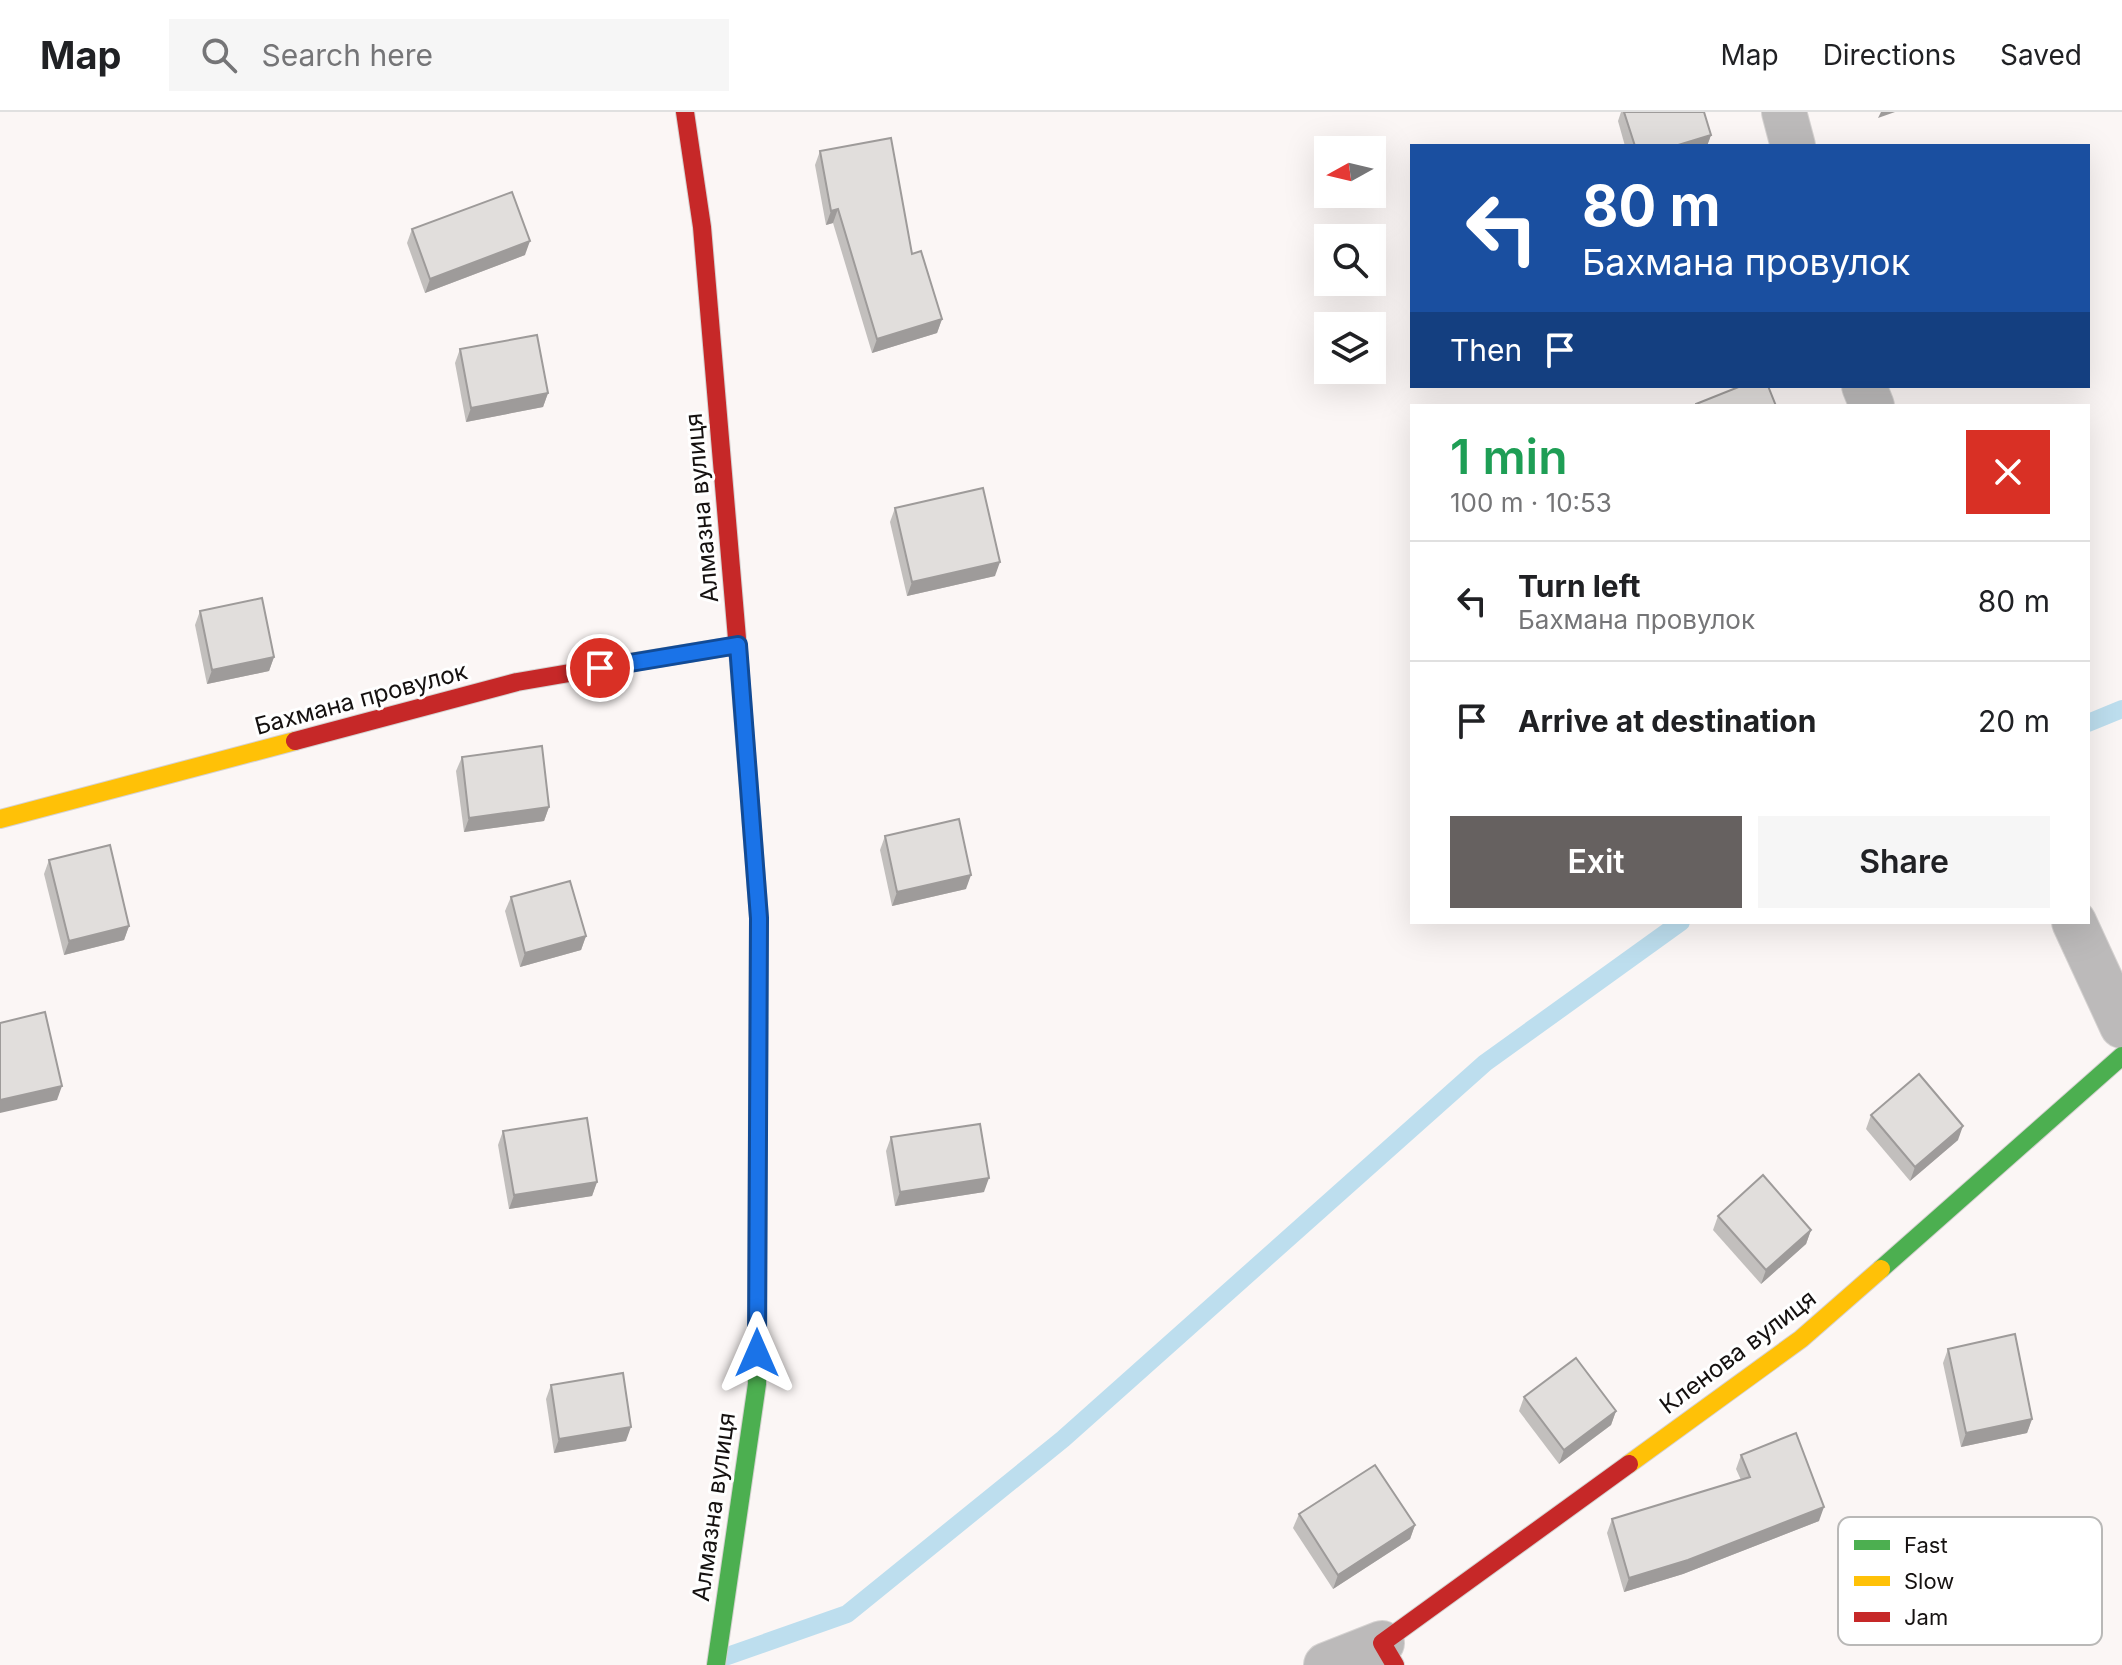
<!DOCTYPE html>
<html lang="en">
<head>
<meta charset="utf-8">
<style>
	:root { --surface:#fff; --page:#f6f6f6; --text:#202124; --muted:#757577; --line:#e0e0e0; --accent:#666160 }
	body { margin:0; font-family:Inter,sans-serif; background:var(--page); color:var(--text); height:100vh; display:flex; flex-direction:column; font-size:30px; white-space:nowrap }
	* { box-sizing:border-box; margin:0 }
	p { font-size:26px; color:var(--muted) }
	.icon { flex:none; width:44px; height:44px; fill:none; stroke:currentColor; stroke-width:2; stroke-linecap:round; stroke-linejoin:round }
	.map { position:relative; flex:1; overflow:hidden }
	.details { position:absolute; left:1410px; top:292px; width:680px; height:520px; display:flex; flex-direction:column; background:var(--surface); border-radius:0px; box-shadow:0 8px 32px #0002 }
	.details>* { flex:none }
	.guide { position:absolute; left:1410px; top:32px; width:680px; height:244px; border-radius:0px; box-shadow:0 8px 32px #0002; background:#1a4fa0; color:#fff; overflow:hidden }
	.needle { width:52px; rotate:262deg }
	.fabs { position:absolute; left:1314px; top:24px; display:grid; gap:16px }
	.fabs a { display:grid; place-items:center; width:72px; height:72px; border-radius:0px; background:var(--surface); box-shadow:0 8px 32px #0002; font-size:40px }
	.pin { position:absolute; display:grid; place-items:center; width:68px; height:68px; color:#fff; margin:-34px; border:4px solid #fff; border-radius:50%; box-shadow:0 2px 8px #0007 }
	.me { position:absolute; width:88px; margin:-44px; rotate:0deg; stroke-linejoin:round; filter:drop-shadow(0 0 6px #0008) }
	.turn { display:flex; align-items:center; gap:28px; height:168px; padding:0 40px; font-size:36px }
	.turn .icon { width:104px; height:104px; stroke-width:2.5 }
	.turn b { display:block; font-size:56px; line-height:68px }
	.then { display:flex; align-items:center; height:76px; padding:0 40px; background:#0003; gap:16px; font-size:30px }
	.round { display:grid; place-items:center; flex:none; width:84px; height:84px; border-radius:0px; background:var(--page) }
	.head { display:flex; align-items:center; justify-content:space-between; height:136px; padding:0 40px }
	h1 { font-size:48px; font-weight:600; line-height:60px; color:#1e9e55 }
	.primary-button { display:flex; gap:16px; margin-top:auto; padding:16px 40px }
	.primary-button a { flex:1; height:92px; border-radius:0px; background:var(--accent); color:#fff; font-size:32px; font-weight:600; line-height:92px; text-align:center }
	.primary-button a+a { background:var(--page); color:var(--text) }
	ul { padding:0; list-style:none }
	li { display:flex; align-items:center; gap:24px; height:120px; padding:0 40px; border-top:2px solid var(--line) }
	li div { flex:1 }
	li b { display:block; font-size:30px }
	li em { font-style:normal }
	header { display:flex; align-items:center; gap:48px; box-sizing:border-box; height:112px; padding:0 40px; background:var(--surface); border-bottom:2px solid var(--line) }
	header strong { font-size:38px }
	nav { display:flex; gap:44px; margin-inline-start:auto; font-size:28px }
	.search { width:560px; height:72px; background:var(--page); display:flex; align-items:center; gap:20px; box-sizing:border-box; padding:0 28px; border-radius:0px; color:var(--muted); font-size:30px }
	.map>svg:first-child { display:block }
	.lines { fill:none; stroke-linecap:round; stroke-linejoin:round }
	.stream { stroke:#bddeee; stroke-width:18 }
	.street-casing { stroke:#d5d2d1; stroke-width:46 }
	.fast-casing { stroke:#d5d2d1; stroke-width:20 }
	.slow-casing { stroke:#d5d2d1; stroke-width:20 }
	.jam-casing { stroke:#d5d2d1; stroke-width:20 }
	.street { stroke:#bcbaba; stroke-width:44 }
	.fast { stroke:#4caf50; stroke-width:18 }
	.slow { stroke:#ffc107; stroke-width:18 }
	.jam { stroke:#c62828; stroke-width:18 }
	.wall { fill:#c2bfbd }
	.shaded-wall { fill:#9e9b9a }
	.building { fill:#e1dedc; stroke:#9e9b9a; stroke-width:2 }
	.route-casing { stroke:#114b97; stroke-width:20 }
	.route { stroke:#1a73e8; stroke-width:14 }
	.labels { text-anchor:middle; stroke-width:6; stroke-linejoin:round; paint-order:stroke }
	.street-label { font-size:24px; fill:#151110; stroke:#fff }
	.key { fill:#fff; stroke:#b9b8b7; stroke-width:2 }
	.key-label { font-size:22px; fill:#151110 }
</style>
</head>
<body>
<header>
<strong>Map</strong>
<div class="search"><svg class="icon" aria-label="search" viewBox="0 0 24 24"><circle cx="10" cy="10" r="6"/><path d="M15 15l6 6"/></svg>Search here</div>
<nav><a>Map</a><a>Directions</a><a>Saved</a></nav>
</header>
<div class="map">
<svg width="2122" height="1553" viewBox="0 0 2122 1553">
	<rect width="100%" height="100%" fill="#fbf6f5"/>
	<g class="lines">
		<g class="stream">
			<polyline points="2088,611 2122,597"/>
			<polyline points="719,1547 847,1502 1063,1327 1485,951 1681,810"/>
		</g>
		<g class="street-casing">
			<g id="street">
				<polyline points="1784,0 1793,34"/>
				<polyline points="1864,274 1872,294"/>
				<polyline points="2074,810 2122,914"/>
				<polyline points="1326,1553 1382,1531"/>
			</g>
		</g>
		<g class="fast-casing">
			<g id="fast">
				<polyline points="1881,1157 2122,944"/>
				<polyline points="716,1553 757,1272 757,1168"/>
			</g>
		</g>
		<g class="slow-casing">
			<g id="slow">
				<polyline points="739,550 759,806 757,1168"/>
				<polyline points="622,552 738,533"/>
				<polyline points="0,707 295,629"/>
				<polyline points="1629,1352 1801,1227 1881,1157"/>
			</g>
		</g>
		<g class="jam-casing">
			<g id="jam">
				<polyline points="685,0 702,115 739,550"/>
				<polyline points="295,629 517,570 622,552"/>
				<polyline points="1395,1553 1382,1531 1629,1352"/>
			</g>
		</g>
		<use href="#street" class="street"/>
		<use href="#fast" class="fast"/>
		<use href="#slow" class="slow"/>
		<use href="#jam" class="jam"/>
	</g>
	<g class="wall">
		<polygon points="1621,0 1704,0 1711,23 1707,34 1625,34 1618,9"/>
		<polygon points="820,39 912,142 942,207 937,221 872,241 833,111 826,113 815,53"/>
		<polygon points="412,117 525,143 425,181 407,131"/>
		<polygon points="460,237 548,281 543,295 466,310 455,251"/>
		<polygon points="895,396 995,464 907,484 890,410"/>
		<polygon points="200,499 274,545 269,559 207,572 195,513"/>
		<polygon points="462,645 549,695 544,709 464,720 456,659"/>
		<polygon points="885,724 966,777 892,794 880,738"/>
		<polygon points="49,748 129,814 124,828 64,843 44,762"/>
		<polygon points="511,785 586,824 581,838 520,855 505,799"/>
		<polygon points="1871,1003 1958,1028 1910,1069 1866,1017"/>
		<polygon points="503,1019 597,1070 592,1084 509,1097 498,1033"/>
		<polygon points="891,1025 984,1080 895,1094 886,1039"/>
		<polygon points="1718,1104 1811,1118 1806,1132 1761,1172 1713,1118"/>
		<polygon points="1948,1237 2032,1307 2027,1321 1961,1335 1943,1251"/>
		<polygon points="551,1273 626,1329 554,1341 546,1287"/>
		<polygon points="1524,1285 1616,1299 1611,1313 1559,1352 1519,1299"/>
		<polygon points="1741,1343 1819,1409 1683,1462 1624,1480 1607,1421 1612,1407 1741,1368 1736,1357"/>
		<polygon points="1299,1402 1415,1413 1410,1427 1333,1477 1293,1416"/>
	</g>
	<g class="shaded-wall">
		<polygon points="1881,0 1895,0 1878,6"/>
		<polygon points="1711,23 1707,34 1675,34"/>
		<polygon points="838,97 833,111 826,113 831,99"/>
		<polygon points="530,129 525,143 425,181 430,167"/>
		<polygon points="942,207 937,221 872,241 877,227"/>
		<polygon points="548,281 543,295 466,310 471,296"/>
		<polygon points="1000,450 995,464 907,484 912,470"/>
		<polygon points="274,545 269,559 207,572 212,558"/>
		<polygon points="549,695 544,709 464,720 469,706"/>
		<polygon points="971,763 966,777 892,794 897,780"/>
		<polygon points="129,814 124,828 64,843 69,829"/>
		<polygon points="586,824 581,838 520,855 525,841"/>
		<polygon points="62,974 57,988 0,1001 0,988"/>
		<polygon points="1963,1014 1958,1028 1910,1069 1915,1055"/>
		<polygon points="989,1066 984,1080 895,1094 900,1080"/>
		<polygon points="597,1070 592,1084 509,1097 514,1083"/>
		<polygon points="1811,1118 1806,1132 1761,1172 1766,1158"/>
		<polygon points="1616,1299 1611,1313 1559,1352 1564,1338"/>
		<polygon points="2032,1307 2027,1321 1961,1335 1966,1321"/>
		<polygon points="631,1315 626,1329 554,1341 559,1327"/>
		<polygon points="1824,1395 1819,1409 1683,1462 1624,1480 1629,1466"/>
		<polygon points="1415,1413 1410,1427 1333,1477 1338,1463"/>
	</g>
	<g class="building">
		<polygon points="1624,0 1704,0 1711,23 1675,34 1635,34"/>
		<polygon points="891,26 912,142 921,139 942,207 877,227 838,97 831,99 820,39"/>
		<polygon points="512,80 530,129 430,167 412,117"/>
		<polygon points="537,223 548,281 471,296 460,237"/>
		<polygon points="1741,274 1768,274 1776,294 1696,294 1696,292"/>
		<polygon points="983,376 1000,450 912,470 895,396"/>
		<polygon points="262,486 274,545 212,558 200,499"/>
		<polygon points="542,634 549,695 469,706 462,645"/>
		<polygon points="959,707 971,763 897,780 885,724"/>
		<polygon points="110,733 129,814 69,829 49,748"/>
		<polygon points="570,769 586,824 525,841 511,785"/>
		<polygon points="45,900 62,974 0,988 0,911"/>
		<polygon points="1919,962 1963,1014 1915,1055 1871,1003"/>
		<polygon points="587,1006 597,1070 514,1083 503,1019"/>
		<polygon points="980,1012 989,1066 900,1080 891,1025"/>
		<polygon points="1763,1063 1811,1118 1766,1158 1718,1104"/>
		<polygon points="2015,1222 2032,1307 1966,1321 1948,1237"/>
		<polygon points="1576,1246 1616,1299 1564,1338 1524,1285"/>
		<polygon points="623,1261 631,1315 559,1327 551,1273"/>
		<polygon points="1796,1321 1824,1395 1688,1448 1629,1466 1612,1407 1750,1365 1741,1343"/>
		<polygon points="1375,1353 1415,1413 1338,1463 1299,1402"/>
	</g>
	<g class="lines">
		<g class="route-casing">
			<polyline id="route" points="600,556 738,533 759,806 757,1241"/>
		</g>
		<use href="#route" class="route"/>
	</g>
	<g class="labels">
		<g class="street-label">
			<text transform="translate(702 396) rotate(-95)" y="8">Алмазна вулиця</text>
			<text transform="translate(361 587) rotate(-15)" y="8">Бахмана провулок</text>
			<text transform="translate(1738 1240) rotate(-37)" y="8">Кленова вулиця</text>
			<text transform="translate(714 1395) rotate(-82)" y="8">Алмазна вулиця</text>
		</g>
	</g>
	<rect x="1838" y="1405" width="264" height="128" rx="12" class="key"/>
	<rect x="1854" y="1428" width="36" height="10" fill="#4caf50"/>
	<rect x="1854" y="1464" width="36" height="10" fill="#ffc107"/>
	<rect x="1854" y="1500" width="36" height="10" fill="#c62828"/>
	<g class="key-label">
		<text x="1904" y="1441">Fast</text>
		<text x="1904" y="1477">Slow</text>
		<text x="1904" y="1513">Jam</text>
	</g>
</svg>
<div class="fabs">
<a><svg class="needle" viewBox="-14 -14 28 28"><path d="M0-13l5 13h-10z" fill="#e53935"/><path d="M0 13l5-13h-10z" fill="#757577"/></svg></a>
<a><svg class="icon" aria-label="search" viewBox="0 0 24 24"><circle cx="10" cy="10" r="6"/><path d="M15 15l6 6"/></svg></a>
<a><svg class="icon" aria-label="layers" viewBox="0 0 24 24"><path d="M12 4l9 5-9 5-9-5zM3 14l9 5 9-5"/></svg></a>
</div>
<div class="pin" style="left:600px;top:556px;background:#d93025"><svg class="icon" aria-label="arrive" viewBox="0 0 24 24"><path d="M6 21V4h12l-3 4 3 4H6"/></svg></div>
<svg class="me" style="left:757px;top:1241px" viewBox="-20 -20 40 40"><path d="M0-17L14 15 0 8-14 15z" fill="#1a73e8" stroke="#fff" stroke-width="4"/></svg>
<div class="guide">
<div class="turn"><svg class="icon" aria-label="left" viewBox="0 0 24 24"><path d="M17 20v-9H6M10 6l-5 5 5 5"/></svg><div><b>80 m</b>Бахмана провулок</div></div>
<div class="then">Then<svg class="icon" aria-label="arrive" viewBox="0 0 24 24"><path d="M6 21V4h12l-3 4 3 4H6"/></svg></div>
</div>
<section class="details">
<div class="head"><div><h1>1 min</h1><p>100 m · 10:53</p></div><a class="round" style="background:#d93025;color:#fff"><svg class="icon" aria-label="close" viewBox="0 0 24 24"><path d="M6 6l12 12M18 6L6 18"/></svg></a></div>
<ul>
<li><svg class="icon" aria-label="left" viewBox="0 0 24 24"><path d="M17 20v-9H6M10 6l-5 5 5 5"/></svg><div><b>Turn left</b><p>Бахмана провулок</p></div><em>80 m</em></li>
<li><svg class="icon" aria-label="arrive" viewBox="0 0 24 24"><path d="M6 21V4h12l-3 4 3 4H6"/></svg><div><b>Arrive at destination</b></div><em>20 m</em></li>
</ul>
<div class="primary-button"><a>Exit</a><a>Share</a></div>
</section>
</div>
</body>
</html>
